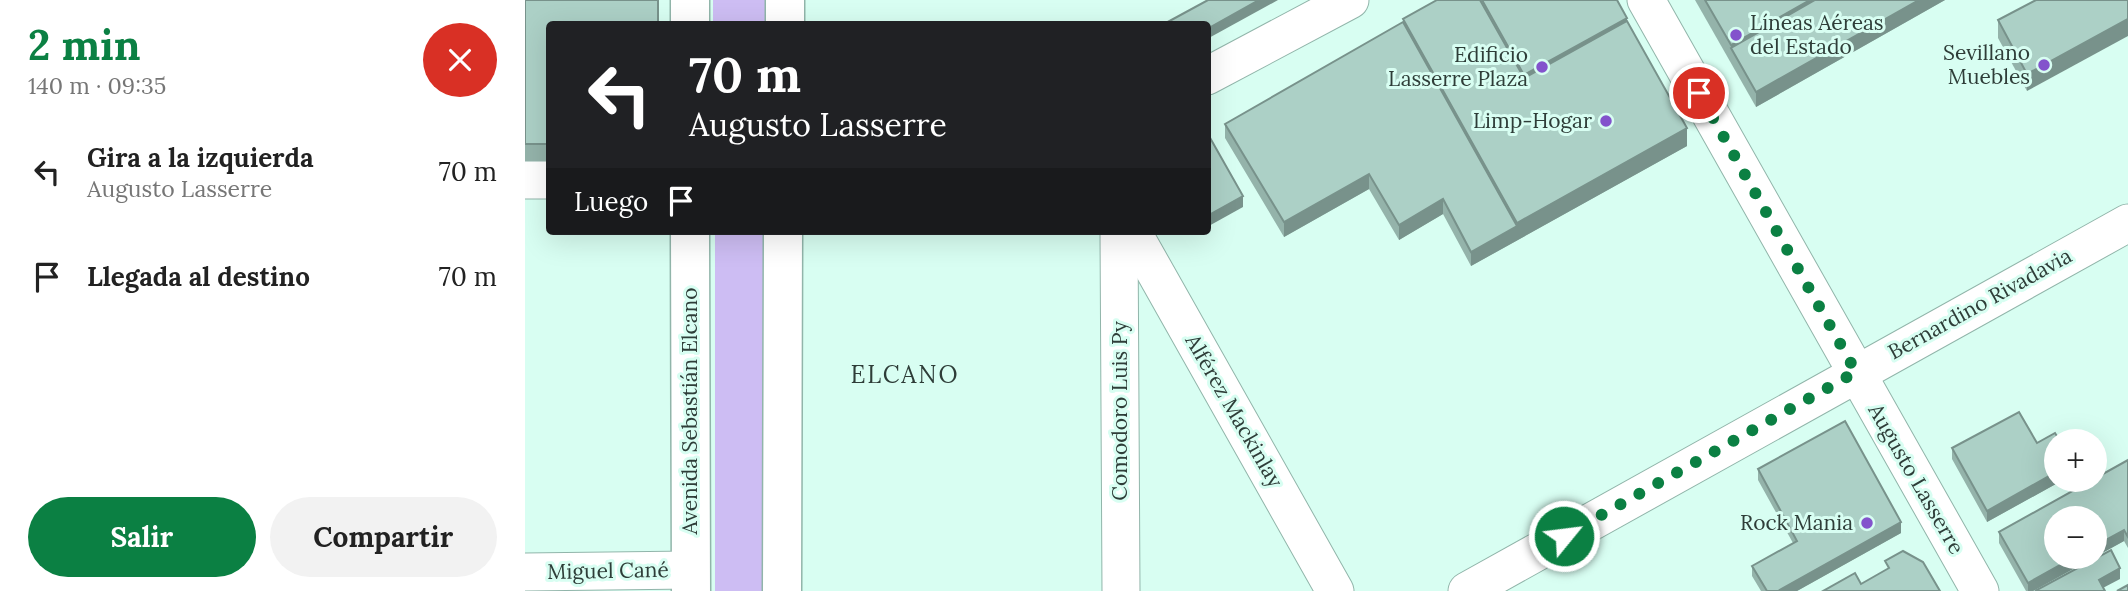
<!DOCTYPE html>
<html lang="es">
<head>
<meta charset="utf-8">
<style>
	:root { --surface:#fff; --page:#f2f2f2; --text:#222; --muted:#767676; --accent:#0b8043 }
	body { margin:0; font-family:Lora,serif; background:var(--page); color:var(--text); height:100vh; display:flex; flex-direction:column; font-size:26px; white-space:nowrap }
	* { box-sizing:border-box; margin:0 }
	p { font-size:23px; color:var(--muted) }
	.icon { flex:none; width:38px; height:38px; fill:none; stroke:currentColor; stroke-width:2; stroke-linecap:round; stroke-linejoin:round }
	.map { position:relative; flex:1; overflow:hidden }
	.panel { display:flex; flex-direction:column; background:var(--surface); width:525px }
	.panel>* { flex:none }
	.guide { position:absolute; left:21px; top:21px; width:665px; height:214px; border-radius:7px; box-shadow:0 7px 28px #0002; background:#202124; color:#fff; overflow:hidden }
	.buttons { position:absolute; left:1519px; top:429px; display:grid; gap:14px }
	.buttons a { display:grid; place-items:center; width:63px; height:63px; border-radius:50%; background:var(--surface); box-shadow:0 7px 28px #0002; font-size:35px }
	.pin { position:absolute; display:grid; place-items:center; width:60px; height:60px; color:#fff; margin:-30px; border:4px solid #fff; border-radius:50%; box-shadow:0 2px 7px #0007 }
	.me { position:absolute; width:77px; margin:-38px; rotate:61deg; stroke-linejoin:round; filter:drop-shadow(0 0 5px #0008) }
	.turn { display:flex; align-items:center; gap:24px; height:147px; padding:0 28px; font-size:32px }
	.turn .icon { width:91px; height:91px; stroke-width:2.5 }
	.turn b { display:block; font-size:49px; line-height:60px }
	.then { display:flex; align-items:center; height:66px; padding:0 28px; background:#0003; gap:14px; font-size:26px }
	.round { display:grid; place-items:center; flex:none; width:74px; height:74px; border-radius:37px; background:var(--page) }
	.overview { display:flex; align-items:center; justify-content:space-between; height:119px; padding:0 28px }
	h1 { font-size:42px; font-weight:700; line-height:52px; color:var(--accent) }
	.action { display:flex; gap:14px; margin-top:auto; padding:14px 28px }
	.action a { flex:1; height:80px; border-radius:42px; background:var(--accent); color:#fff; font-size:28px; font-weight:700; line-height:80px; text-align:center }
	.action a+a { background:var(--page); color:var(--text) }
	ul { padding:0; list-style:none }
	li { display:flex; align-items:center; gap:21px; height:105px; padding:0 28px }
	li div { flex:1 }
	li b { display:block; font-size:26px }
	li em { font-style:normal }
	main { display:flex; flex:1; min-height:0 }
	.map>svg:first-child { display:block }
	.green { fill:#cdbdf3 }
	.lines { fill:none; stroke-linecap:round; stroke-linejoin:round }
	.street-casing { stroke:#91b5aa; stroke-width:39 }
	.secondary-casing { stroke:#91b5aa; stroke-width:41 }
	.street { stroke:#fff; stroke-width:37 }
	.secondary { stroke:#fff; stroke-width:38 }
	.wall { fill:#94b3aa }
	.shaded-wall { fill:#78928b }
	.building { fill:#acd0c6; stroke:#78928b; stroke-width:2 }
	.route { stroke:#0b8043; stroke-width:12; stroke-dasharray:0 21.6 }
	.poi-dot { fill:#8353cc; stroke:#d8fef2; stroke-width:2.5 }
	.labels { text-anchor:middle; stroke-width:6; stroke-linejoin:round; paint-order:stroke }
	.poi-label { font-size:21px; fill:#2e3d38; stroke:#d8fef2; text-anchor:end }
	.street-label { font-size:21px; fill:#2e3d38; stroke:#d8fef2 }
	.quarter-label { font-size:24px; letter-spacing:2px; fill:#2e3d38; stroke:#d8fef2 }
</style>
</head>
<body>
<main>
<section class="panel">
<div class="overview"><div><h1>2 min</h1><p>140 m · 09:35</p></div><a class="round" style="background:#d93025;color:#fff"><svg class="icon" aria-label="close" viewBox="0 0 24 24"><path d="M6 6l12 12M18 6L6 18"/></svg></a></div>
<ul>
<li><svg class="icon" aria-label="left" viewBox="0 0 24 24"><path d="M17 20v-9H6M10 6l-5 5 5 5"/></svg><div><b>Gira a la izquierda</b><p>Augusto Lasserre</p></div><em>70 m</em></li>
<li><svg class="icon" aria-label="arrive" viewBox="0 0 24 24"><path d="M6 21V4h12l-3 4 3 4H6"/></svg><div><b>Llegada al destino</b></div><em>70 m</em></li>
</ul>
<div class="action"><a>Salir</a><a>Compartir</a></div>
</section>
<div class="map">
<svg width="1603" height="591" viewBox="0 0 1603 591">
	<rect width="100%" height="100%" fill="#d8fef2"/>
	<g class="green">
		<rect x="188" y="0" width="60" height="24"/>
		<rect x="190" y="231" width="55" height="360"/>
	</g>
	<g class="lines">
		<g class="street-casing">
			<g id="street">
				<polyline points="1121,0 1455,591"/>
				<polyline points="682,76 825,0"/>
				<polyline points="0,180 24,180"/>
				<polyline points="594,231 596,591"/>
				<polyline points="607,231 810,591"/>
				<polyline points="0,572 165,570"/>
				<polyline points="942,591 1603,223"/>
			</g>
		</g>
		<g class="secondary-casing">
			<g id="secondary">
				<polyline points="165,0 165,24"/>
				<polyline points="260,24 260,0"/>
				<polyline points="165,231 166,591"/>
				<polyline points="257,591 258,231"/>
			</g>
		</g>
		<use href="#street" class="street"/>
		<use href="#secondary" class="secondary"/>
	</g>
	<g class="wall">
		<polygon points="0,0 24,24 24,161 0,161"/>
		<polygon points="912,0 1092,0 1162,146 946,266 918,214 874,240 844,189 759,237 700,138 700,124 878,22 878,19"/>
		<polygon points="1170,0 1420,0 1231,107"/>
		<polygon points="1511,0 1502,91 1473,38 1473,20"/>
		<polygon points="1427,448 1531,480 1538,480 1462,522 1427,459"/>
		<polygon points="1603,460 1603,548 1599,541 1508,591 1501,591 1474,543 1474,532"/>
		<polygon points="1233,469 1376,533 1272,591 1236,591 1227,576 1227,566 1268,543 1233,480"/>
	</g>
	<g class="shaded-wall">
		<polygon points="734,0 753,0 682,39 682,29"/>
		<polygon points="1285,0 1316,0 1206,48 1206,45"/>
		<polygon points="1394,0 1420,0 1231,107 1231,92"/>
		<polygon points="1102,18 1102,39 999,96 999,75"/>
		<polygon points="1603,19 1603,36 1502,91 1502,74"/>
		<polygon points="1162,128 1162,146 946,266 946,252 992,226 992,223"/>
		<polygon points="844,174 844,189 759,237 759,222"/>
		<polygon points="718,196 718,207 682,227 682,216"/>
		<polygon points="918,199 918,214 874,240 874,225"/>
		<polygon points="1531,472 1531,480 1538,480 1462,522 1462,511"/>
		<polygon points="1376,522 1376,533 1272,591 1253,591"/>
		<polygon points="1599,530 1599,541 1508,591 1503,591 1503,583 1551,556 1570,556 1570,546"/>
		<polygon points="1595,568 1595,579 1574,590 1574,580"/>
	</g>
	<g class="building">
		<polygon points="0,0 133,0 133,24 24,24 24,144 0,144"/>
		<polygon points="683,0 734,0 682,29 682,24 639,24"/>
		<polygon points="912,0 955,0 999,78 1102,21 1162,128 992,223 878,19"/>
		<polygon points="957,0 1092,0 1102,18 999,75"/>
		<polygon points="1180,0 1285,0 1206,45"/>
		<polygon points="1290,0 1394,0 1231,92 1206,48"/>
		<polygon points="1511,0 1603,0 1603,19 1502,74 1473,20"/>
		<polygon points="878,22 992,226 946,252 918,199 874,225 844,174 759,222 700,124"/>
		<polygon points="684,136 718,196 682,216 682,137"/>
		<polygon points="1494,412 1512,443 1530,433 1535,441 1531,441 1531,472 1462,511 1427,448"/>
		<polygon points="1320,421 1376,522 1253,591 1242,591 1227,566 1272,541 1233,469"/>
		<polygon points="1603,460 1603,537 1599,530 1570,546 1570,518 1531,518 1531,556 1551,556 1503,583 1474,532"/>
		<polygon points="1586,550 1595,568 1574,580 1580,591 1510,591"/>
		<polygon points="1378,551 1398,562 1415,591 1298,591 1330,573 1336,584 1364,568 1360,561"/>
		<polygon points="1603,585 1603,591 1592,591"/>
	</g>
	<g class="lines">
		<polyline class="route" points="1039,536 1331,372 1174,93"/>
	</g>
	<g class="poi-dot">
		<circle cx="1211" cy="35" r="7"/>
		<circle cx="1519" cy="65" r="7"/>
		<circle cx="1017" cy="67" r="7"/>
		<circle cx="1081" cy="121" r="7"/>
		<circle cx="1342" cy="523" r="7"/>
	</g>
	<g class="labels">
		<g class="poi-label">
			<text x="1225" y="30" text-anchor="start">Líneas Aéreas<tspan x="1225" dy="24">del Estado</tspan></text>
			<text x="1505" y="60">Sevillano<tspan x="1505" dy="24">Muebles</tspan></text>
			<text x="1003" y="62">Edificio<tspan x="1003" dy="24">Lasserre Plaza</tspan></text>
			<text x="1067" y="128">Limp-Hogar</text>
			<text x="1328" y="530">Rock Mania</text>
		</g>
		<g class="street-label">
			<text transform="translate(1455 304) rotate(-29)" y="7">Bernardino Rivadavia</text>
			<text transform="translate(165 411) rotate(-90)" y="7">Avenida Sebastián Elcano</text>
			<text transform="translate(595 411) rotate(-90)" y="7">Comodoro Luis Py</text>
			<text transform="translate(709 411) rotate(60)" y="7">Alférez Mackinlay</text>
			<text transform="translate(1391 479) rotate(60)" y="7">Augusto Lasserre</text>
			<text transform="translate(83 571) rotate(-1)" y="7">Miguel Cané</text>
		</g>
		<g class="quarter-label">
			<text x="380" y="383">ELCANO</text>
		</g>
	</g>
</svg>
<div class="buttons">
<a>+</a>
<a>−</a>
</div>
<div class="pin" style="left:1174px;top:93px;background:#d93025"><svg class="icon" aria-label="arrive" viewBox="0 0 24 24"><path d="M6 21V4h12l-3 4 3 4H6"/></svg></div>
<svg class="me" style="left:1039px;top:536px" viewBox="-20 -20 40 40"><circle r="17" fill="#0b8043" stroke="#fff" stroke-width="3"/><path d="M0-11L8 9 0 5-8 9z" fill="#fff"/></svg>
<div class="guide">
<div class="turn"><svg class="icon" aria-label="left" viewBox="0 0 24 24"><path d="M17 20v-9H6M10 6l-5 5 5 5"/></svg><div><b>70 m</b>Augusto Lasserre</div></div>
<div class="then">Luego<svg class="icon" aria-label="arrive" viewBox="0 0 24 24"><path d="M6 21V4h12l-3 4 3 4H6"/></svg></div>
</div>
</div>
</main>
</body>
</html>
